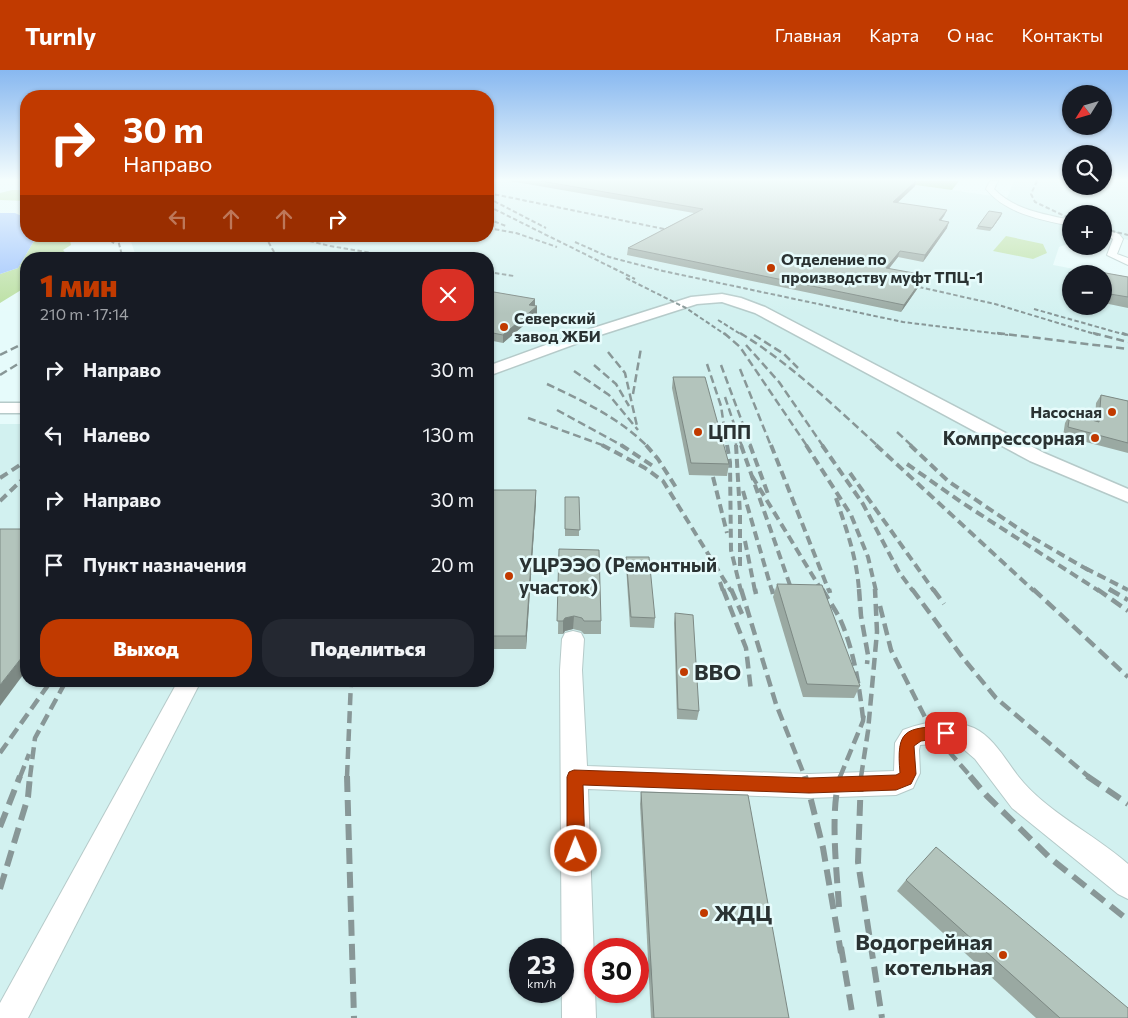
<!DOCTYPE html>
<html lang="ru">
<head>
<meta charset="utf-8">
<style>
	:root { --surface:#171b24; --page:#242831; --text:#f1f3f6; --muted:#9ea1a6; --accent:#c13a00 }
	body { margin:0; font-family:Commissioner,sans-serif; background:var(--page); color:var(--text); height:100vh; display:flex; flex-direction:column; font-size:19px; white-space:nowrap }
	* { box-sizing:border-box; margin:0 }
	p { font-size:16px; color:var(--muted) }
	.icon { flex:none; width:28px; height:28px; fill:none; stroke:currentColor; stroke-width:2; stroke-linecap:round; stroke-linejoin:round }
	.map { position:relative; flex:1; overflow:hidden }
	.details { position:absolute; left:20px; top:182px; width:474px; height:435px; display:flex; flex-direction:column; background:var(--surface); border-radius:20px; box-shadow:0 1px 4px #0004 }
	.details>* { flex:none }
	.hud { position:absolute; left:20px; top:20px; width:474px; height:152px; border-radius:20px; box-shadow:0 1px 4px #0004; background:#c13a00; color:#fff; overflow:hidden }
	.needle { width:32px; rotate:233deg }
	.fabs { position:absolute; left:1062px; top:15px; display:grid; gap:10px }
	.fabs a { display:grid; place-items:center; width:50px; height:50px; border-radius:50%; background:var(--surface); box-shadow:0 1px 4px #0004; font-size:25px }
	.speed { position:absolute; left:509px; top:868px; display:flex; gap:10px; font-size:25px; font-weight:700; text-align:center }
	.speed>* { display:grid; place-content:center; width:65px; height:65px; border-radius:50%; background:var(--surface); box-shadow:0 1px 4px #0004; line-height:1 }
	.speed small { font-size:12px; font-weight:400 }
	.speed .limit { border:8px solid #d22; background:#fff; color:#111 }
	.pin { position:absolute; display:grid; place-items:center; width:42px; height:42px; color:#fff; margin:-21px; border-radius:10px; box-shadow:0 2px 8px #0006 }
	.me { position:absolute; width:55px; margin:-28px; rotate:359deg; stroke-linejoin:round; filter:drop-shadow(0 0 4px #0008) }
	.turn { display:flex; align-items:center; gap:18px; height:105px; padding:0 20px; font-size:22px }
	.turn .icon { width:65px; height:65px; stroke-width:2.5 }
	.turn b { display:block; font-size:35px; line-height:42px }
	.lanes { display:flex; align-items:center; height:48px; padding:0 20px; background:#0003; justify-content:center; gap:25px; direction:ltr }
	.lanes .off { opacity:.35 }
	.round { display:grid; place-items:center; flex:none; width:52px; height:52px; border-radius:20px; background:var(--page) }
	.summary { display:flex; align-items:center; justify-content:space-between; height:85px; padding:0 20px }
	h1 { font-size:30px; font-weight:800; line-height:38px; color:var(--accent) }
	.primary-button { display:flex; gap:10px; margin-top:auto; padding:10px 20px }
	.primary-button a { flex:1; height:58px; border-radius:20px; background:var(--accent); color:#fff; font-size:20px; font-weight:800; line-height:58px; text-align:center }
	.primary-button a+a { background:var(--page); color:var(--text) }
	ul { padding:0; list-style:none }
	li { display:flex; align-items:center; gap:15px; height:65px; padding:0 20px }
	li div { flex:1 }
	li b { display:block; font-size:19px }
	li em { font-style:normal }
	header { display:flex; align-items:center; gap:30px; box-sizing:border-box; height:70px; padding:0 25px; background:var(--accent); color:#fff }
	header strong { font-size:24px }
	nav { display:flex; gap:28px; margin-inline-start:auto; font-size:18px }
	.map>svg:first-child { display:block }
	.built { fill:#d2f1f0; fill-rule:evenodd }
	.green { fill:#badfa0 }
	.forest { fill:#99bf7d }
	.water { fill:#98bffd }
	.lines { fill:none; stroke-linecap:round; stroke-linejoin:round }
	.minor-casing { stroke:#b5cac9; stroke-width:2 }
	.major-casing { stroke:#b5cac9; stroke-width:3 }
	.minor { fill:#fff; fill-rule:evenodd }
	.major { fill:#fff; fill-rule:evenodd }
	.rail-far4 { stroke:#889797; stroke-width:2; stroke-dasharray:4.5 2.5; stroke-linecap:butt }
	.rail-far3 { stroke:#889797; stroke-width:2.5; stroke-dasharray:8 4; stroke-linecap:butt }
	.rail-far2 { stroke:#889797; stroke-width:4; stroke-dasharray:9 5; stroke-linecap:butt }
	.rail-far1 { stroke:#889797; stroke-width:4.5; stroke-dasharray:12 6; stroke-linecap:butt }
	.rail { stroke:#889797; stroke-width:6; stroke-dasharray:16 8; stroke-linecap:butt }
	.wall { fill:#9aa9a2 }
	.shaded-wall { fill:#7d8984 }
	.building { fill:#b3c4bc; stroke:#7d8984 }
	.route { fill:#c13a00; stroke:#7d2600 }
	.poi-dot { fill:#c13a00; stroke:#e6fbfb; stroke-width:2 }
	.labels { text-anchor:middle; stroke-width:5; stroke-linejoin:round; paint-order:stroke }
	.far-poi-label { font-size:16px; font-weight:bold; fill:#2a3232; stroke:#e6fbfb; text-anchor:start }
	.poi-label { font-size:19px; font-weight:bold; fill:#2a3232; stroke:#e6fbfb; text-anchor:start }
	.near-poi-label { font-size:22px; font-weight:bold; fill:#2a3232; stroke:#e6fbfb; text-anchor:start }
</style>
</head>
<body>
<header>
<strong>Turnly</strong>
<nav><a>Главная</a><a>Карта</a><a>О нас</a><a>Контакты</a></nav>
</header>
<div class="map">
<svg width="1128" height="948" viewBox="0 0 1128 948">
	<rect width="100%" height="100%" fill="#e6fbfb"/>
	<path class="built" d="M488,111H887L1007,128L1014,111H1071V116H1104V111H1128V170L1104,163V144H1071V173L1059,177L1053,195L1101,204H1071V236H1104V204L1128,208V948H0V354H26V611H488V189H137L129,166H488ZM520,879H562V921H520ZM595,879H638V921H595Z"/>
	<g class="green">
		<polygon points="12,120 26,120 20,124 26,123 26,131 0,130 0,123"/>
		<polygon points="37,166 69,166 71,175 63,180 70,188 26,189 26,217 0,233 0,204 18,198"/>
		<polygon points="1006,166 1043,174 1047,183 1033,189 993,181"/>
	</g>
	<polygon class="forest" points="886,111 959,111 952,120"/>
	<polygon class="water" points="0,143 15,143 26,148 26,166 37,166 18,198 0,204"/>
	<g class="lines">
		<g class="minor-casing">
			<g id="minor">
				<path d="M990,111H998L994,119C1014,140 1044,144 1071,150V156C1042,150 1006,144 986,119Z"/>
				<polygon points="1104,158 1119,164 1123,169 1117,184 1128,188 1128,195 1107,185 1113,169 1104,164"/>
				<path d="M573,561L581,563L584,569L582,600L587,696L809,704L894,701L895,673L903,660C926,651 950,648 974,658C993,667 1005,689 1018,706C1046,742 1093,763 1128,794V829L1118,824L1012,738L975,689L960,676L946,673L920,675L919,680L920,703L916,711L913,718L896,725L809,728L588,719L596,948H562L560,600L562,569L565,563Z"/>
				<polygon points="178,611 201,611 28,948 0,948 0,933"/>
			</g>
		</g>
		<g class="major-casing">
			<g id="major">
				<polygon points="722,224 741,228 765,237 1044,383 1128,419 1128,432 1030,391 755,243 722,232 697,234 597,266 488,306 488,296 587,260 691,227"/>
				<rect x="0" y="333" width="26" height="10"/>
			</g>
		</g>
		<use href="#minor" class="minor"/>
		<use href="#major" class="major"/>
		<g class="rail-far4">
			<polyline points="1037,111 1031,124 1035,132 1071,149"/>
			<polyline points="488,123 679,162"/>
			<polyline points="488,128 546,158"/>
			<polyline points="488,136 635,209"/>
			<polyline points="488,149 506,156"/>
			<polyline points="488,158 516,163 557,177"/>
			<polyline points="1104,159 1128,165"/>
			<polyline points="105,166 115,174"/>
			<polyline points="117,166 123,189"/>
			<polyline points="265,166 278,189"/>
			<polyline points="289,166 330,176 408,189"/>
			<polyline points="575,172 609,187 663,201 903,252 1008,265"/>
			<polyline points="488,202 514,206"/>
			<polyline points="626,208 686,238 726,265"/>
			<polyline points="919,217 995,234 1098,265"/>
			<polyline points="1034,239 1126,265"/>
			<polyline points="718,250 742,265"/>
		</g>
		<g class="rail-far3">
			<polyline points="724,263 740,277 807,376"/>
			<path d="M740,263C791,294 834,336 878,376"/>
			<polyline points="997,263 1128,279"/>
			<polyline points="1093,263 1128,272"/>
			<polyline points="1122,263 1128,265"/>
			<polyline points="754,265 784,284 798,298"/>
			<polyline points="746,275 779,312 823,376"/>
			<polyline points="608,282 625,303 637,356"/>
			<polyline points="0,285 26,272"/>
			<polyline points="707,294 721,336 727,376"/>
			<polyline points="594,295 616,314 629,336"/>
			<polyline points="721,295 751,376"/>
			<polyline points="740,299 771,376"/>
			<polyline points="574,301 609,325 638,360"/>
			<polyline points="0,305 26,289"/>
			<path d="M547,314C583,331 619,348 647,376"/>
			<polyline points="633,324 641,278"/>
			<polyline points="725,327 735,357 736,376"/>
			<polyline points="557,340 623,376"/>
			<polyline points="528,348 605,376"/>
			<polyline points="897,362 912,376"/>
			<polyline points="740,371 742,376"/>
		</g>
		<g class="rail-far2">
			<polyline points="602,375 645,398 663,411 731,521"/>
			<polyline points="621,375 653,396"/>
			<polyline points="646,375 658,389 677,419"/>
			<polyline points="727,375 730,392 731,480 741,521"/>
			<polyline points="736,375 740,444 740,497"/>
			<polyline points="741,375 792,521"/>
			<polyline points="750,375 768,424"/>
			<polyline points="771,375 829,521"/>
			<polyline points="806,375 851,445 868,487 876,521"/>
			<polyline points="822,375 863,434 899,502 913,521"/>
			<polyline points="876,375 1034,521"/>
			<polyline points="910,375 948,411 1028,465 1090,501"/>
			<polyline points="907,394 961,432 1099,521"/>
			<polyline points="850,403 934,521"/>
			<polyline points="752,406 822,521"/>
			<polyline points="713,407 727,463"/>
			<polyline points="0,408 26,391"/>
			<polyline points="743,421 772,521"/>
			<path d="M836,428C846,458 857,488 859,521"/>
			<polyline points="0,431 26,406"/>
			<polyline points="745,471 755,521"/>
			<polyline points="1085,498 1128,520"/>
			<polyline points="720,512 723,521"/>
			<polyline points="1109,519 1112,521"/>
		</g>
		<g class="rail-far1">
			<polyline points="723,519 746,578 751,621"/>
			<polyline points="731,519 742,544"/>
			<polyline points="741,519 776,634 805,707"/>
			<polyline points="755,519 756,524"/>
			<polyline points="772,519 773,524"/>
			<polyline points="791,519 794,527"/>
			<path d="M822,519C828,529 835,539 840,549C854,580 859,615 863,648"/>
			<polyline points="829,519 830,523"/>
			<polyline points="859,519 861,546 868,585 867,594"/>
			<polyline points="912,519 963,588 996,628 1089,707"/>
			<polyline points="933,519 944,534"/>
			<polyline points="1033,519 1128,607"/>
			<polyline points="1097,519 1128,541"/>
			<polyline points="1109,519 1128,530"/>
			<polyline points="880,536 891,580 933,663 971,707"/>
			<polyline points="0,683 51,611"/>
			<polyline points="20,707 29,684"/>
			<polyline points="30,707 35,668 66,611"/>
			<polyline points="347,707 351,611"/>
			<polyline points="840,707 863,651 864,642"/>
			<polyline points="861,707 868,661 877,562 875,519"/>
		</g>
		<g class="rail">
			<polyline points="347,706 354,948"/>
			<polyline points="805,706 823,778 841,883"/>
			<polyline points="861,706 858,792 882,948"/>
			<polyline points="970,706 987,726 1050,788 1128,850"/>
			<polyline points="1087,706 1128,734"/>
			<polyline points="0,757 20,706"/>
			<polyline points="0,819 28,727 30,706"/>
			<path d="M839,837C837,804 829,735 841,706"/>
			<polyline points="841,877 853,948"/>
		</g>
	</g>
	<g class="wall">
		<polygon points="510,111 916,111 915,116 897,133 947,140 944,146 941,150 947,158 923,192 898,187 889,198 922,212 901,242 627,185 628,178 694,143"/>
		<polygon points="1001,146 990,161 976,159 978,156"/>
		<polygon points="1100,202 1128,207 1128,238 1104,233 1104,204 1099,204"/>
		<polygon points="488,221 535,229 535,236 537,244 503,273 493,271 488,276"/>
		<polygon points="673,307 729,394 727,406 689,405 672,318"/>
		<polygon points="1101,325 1128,331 1128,383 1063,366 1065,353 1070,344 1095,350 1096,333"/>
		<polygon points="488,420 536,420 536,432 526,579 488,579"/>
		<rect x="565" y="427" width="14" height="39"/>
		<polygon points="559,479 601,551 601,564 584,564 581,561 573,559 565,561 563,564 558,564"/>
		<polygon points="626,487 655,548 654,558 630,557 626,496"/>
		<polygon points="777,514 860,616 854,628 803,627 773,527"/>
		<polygon points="675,543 699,641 697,650 677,649 674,553"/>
		<polygon points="641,722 789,948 651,948 640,734"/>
		<polygon points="906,810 1128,948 1036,948 897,821"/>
	</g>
	<g class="shaded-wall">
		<polygon points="916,111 915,116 892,138 893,132"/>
		<polygon points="947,140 944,146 937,156 939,150"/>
		<polygon points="1002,143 1001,146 990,161"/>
		<polygon points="949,152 947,158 923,192 925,185"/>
		<polygon points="900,181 898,187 884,205 886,198"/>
		<polygon points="925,205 922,212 901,242 904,235"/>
		<polygon points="535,229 535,237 529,235"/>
		<polygon points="537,236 537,244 503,273 503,265"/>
		<polygon points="493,263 493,271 488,276 488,267"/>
		<polygon points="536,420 536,432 526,579 526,566"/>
		<polygon points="574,546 573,559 565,561 563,564 563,551 565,548"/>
		<polygon points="26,582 26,601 0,636 0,615"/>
	</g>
	<g class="building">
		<polygon points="541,111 916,111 893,132 947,140 939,150 949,152 925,185 900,181 886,198 925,205 904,235 628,178 703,139"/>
		<polygon points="989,141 1002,143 992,158 978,156"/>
		<polygon points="1100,202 1128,207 1128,227 1104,223 1104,204 1099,204"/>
		<polygon points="488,221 535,229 529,235 537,236 503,265 493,263 488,267"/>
		<polygon points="673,307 705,307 729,394 691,393"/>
		<polygon points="1101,325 1128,331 1128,373 1068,357 1070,344 1099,352"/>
		<polygon points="488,420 536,420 526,566 488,566"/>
		<polygon points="565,427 579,427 580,460 565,459"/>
		<polygon points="0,459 26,459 26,582 0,615"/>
		<polygon points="559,479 599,480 601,551 584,551 582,548 574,546 565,548 563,551 557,551"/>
		<polygon points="626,487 649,487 655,548 631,547"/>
		<polygon points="777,514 822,515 860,616 807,614"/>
		<polygon points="675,543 693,545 699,641 678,639"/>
		<polygon points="641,722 748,725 789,948 654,948"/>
		<polygon points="936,777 1128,938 1128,948 1060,948 906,810"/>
	</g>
	<linearGradient id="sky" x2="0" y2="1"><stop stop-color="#88b8f0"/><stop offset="0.45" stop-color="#f4fdfd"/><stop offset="1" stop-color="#f4fdfd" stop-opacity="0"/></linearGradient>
	<rect width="1128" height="244" fill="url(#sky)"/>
	<path class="route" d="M946,656L951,658L953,663L951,667L921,671L914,676L916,704L911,714L896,720L809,723L583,715L585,781L582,787L576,790L570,787L567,781V707L569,702L574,700L809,708L896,705L900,703C896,659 905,658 946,656Z"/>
	<g class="poi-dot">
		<circle cx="771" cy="198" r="5"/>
		<circle cx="504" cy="257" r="5"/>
		<circle cx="1112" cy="342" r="5"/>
		<circle cx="698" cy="362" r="5"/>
		<circle cx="1095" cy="368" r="5"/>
		<circle cx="509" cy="506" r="5"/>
		<circle cx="684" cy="602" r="5"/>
		<circle cx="704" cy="843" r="5"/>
		<circle cx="1003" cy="885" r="5"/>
	</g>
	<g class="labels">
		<g class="far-poi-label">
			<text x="781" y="195">Отделение по<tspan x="781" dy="18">производству муфт ТПЦ-1</tspan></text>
			<text x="514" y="254">Северский<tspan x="514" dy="18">завод ЖБИ</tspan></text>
			<text x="1102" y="348" text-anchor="end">Насосная</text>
		</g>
		<g class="poi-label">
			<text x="708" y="369">ЦПП</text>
			<text x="1085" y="375" text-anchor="end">Компрессорная</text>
			<text x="519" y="502">УЦРЭЭО (Ремонтный<tspan x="519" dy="22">участок)</tspan></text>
		</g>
		<g class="near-poi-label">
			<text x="694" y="610">ВВО</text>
			<text x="714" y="851">ЖДЦ</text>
			<text x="993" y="880" text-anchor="end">Водогрейная<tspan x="993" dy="25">котельная</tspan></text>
		</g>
	</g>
</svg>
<div class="fabs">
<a><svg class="needle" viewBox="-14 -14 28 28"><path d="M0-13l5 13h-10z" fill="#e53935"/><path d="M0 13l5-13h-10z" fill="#9ea1a6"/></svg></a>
<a><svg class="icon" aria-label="search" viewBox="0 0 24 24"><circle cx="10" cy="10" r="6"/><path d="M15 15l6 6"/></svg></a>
<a>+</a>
<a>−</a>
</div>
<div class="speed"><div>23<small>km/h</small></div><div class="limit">30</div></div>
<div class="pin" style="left:946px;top:663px;background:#d93025"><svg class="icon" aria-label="arrive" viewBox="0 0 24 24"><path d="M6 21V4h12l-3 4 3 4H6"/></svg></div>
<svg class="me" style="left:576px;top:781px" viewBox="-20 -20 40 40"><circle r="17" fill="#c13a00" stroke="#fff" stroke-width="3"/><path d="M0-11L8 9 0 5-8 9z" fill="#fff"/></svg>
<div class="hud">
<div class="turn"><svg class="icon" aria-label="right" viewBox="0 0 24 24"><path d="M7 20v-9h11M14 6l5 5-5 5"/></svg><div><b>30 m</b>Направо</div></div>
<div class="lanes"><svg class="icon off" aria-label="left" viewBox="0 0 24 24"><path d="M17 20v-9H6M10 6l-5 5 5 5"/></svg><svg class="icon off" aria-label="ahead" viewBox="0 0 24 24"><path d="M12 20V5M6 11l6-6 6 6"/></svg><svg class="icon off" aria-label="ahead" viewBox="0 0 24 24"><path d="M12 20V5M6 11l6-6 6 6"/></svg><svg class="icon" aria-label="right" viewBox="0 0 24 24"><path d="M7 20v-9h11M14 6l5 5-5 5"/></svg></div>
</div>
<section class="details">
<div class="summary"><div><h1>1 мин</h1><p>210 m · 17:14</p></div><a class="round" style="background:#d93025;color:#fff"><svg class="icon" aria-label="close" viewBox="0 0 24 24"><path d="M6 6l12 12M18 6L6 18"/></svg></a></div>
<ul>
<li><svg class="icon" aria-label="right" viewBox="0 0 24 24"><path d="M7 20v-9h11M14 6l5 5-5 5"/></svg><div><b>Направо</b></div><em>30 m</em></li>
<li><svg class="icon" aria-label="left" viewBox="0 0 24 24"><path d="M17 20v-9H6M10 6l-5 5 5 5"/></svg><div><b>Налево</b></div><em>130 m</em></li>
<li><svg class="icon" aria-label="right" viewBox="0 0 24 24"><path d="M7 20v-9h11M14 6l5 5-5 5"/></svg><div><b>Направо</b></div><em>30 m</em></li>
<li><svg class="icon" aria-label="arrive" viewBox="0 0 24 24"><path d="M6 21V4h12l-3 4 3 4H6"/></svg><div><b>Пункт назначения</b></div><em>20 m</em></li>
</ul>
<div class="primary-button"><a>Выход</a><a>Поделиться</a></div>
</section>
</div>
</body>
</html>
